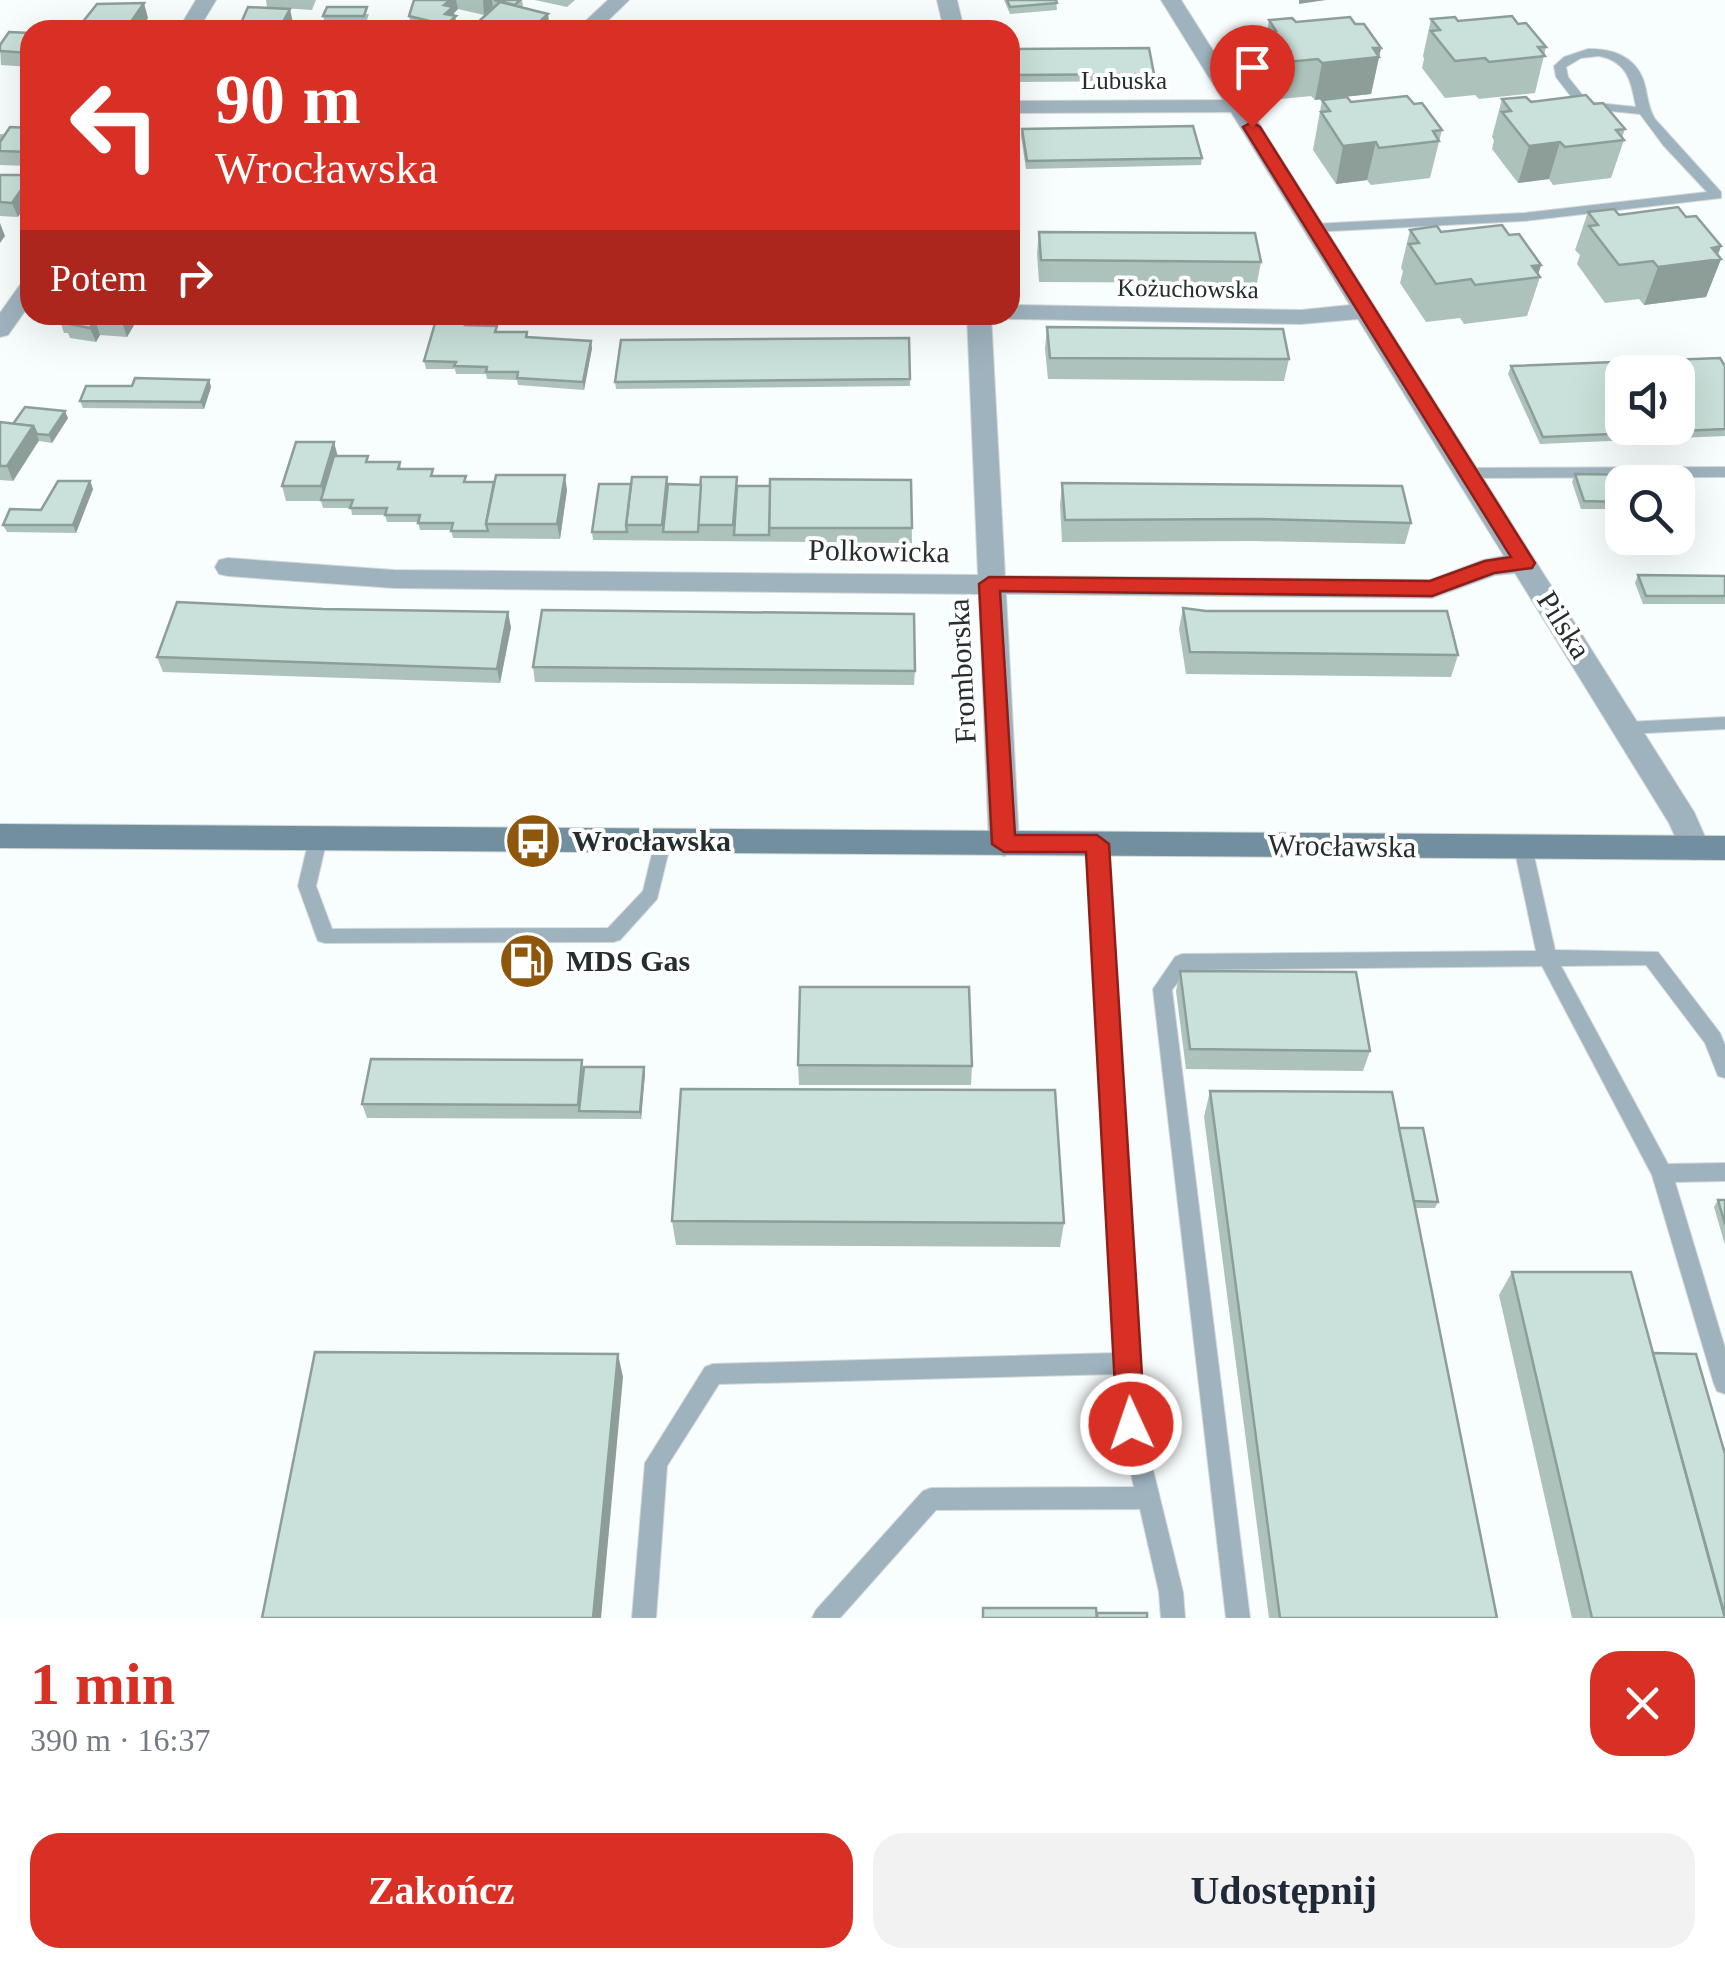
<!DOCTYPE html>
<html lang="pl">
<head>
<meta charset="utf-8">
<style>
	:root { --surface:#fff; --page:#f2f2f3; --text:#1f2937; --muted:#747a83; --accent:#d93025 }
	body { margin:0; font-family:"Times New Roman",serif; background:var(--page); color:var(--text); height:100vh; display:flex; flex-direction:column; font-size:38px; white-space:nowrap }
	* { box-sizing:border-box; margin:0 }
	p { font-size:32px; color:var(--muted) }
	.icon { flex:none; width:55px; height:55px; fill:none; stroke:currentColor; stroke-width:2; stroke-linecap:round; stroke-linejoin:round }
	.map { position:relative; height:1618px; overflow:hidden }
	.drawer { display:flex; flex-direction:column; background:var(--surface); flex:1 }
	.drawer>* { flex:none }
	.top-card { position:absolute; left:20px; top:20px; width:1000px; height:305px; border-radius:30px; box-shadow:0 10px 40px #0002; background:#d93025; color:#fff; overflow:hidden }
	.controls { position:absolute; left:1605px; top:355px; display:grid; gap:20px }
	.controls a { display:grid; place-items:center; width:90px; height:90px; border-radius:20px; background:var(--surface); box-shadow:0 10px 40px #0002; font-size:50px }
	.pin { position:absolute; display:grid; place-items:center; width:85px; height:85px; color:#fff; margin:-102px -42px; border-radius:50% 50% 50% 0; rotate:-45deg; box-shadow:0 0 10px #0007 }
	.pin .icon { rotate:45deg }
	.me { position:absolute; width:110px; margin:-55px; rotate:357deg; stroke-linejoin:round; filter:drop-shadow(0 0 8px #0008) }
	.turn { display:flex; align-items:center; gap:35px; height:210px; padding:0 30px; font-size:45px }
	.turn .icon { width:130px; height:130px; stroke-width:2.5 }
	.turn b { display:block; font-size:70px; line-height:85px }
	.then { display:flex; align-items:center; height:95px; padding:0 30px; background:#0003; gap:20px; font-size:38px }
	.round { display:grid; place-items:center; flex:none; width:105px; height:105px; border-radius:30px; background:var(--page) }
	.overview { display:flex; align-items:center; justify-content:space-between; height:170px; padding:0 30px }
	h1 { font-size:60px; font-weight:800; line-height:75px; color:var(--accent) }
	.action { display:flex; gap:20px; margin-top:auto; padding:20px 30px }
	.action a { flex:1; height:115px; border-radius:30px; background:var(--accent); color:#fff; font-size:40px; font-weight:800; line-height:115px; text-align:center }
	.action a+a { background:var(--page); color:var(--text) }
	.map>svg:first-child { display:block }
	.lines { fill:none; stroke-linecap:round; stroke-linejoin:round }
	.lane-casing { stroke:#d2d8d8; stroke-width:2 }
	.street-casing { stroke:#d2d8d8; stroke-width:2 }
	.secondary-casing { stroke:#d2d8d8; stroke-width:2 }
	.lane { fill:#9fb3be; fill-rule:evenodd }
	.street { fill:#9fb3be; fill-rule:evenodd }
	.secondary { fill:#728f9f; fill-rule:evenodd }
	.wall { fill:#adc2bb }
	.shaded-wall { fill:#8d9e99 }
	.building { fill:#c9e1da; stroke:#8d9e99; stroke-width:2.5; fill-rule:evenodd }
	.route { fill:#d93025; stroke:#8d1f18; stroke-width:2.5 }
	.labels { text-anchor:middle; stroke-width:8; stroke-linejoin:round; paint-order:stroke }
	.far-street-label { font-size:25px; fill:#242e2f; stroke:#fff }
	.street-label { font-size:30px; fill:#242e2f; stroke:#fff }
	.poi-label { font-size:30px; font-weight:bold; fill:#242e2f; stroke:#fff; text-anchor:start }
</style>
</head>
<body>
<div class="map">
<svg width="1725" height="1618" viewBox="0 0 1725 1618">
	<rect width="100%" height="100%" fill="#f8fdfd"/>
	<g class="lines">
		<g class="lane-casing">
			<g id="lane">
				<path d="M1588,49C1611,48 1634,56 1643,79C1648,93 1647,106 1655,119L1721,192V198L1523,221L1313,232L1306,228L1313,224L1523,213L1707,192L1663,145L1640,114L1580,108L1556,77L1554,66L1564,57ZM1599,56C1628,62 1631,81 1636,107L1588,102L1568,77L1566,67L1581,58Z"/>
				<polygon points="1725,467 1725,477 1467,478 1460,473 1467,468"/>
				<polygon points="1725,717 1725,729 1627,734 1619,728 1627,722"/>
				<polygon points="318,832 324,834 327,839 316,886 332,929 608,928 643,891 656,837 668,837 671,842 657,899 620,940 613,942 325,943 318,941 316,936 298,886 309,839 312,834"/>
				<polygon points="1097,837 1103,839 1106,844 1142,1425 1183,1592 1185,1618 1161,1618 1159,1592 1140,1509 936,1510 840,1618 812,1618 816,1610 923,1491 931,1488 1134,1487 1120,1425 1117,1374 719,1384 667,1466 656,1618 632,1618 645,1463 705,1367 713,1364 1116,1353 1088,844 1091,839"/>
				<polygon points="1523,840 1529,842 1532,847 1555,950 1658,952 1720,1033 1725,1045 1725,1078 1718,1076 1705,1043 1646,965 1561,966 1668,1164 1725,1163 1725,1181 1675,1182 1725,1348 1725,1394 1717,1391 1714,1384 1652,1175 1542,966 1187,970 1172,990 1250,1618 1226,1618 1153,989 1175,957 1182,954 1536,951 1514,847 1517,842"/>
			</g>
		</g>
		<g class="street-casing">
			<g id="street">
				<polygon points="196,0 216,0 198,30 178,30"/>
				<polygon points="608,0 629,0 598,30 576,30"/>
				<polygon points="937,0 957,0 964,30 944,30"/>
				<polygon points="1161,0 1181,0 1248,106 1694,812 1710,848 1706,856 1695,860 1684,856 1669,823 1515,573 1495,575 1432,598 1006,594 1019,844 1015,852 1004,856 993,852 989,844 979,594 394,588 228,576 219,574 215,567 219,560 228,558 394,570 978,575 967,315 991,315 1005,576 1430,580 1483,560 1504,556 1358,319 1301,324 1010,319 1000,315 1010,315 1010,305 1301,310 1350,305 1231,112 1010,113 1010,101 1223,100"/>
				<polygon points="30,280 30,304 8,335 0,337 0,313 22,282"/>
			</g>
		</g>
		<g class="secondary-casing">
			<polygon id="secondary" points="0,824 1725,836 1725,860 0,848"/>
		</g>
		<use href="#lane" class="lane"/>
		<use href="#street" class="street"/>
		<use href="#secondary" class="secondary"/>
	</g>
	<g class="wall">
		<polygon points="266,0 316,0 312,10 267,7"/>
		<polygon points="414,0 522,0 523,6 521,7 550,28 548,30 478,30 477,23 495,7 493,7 484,15 458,9 454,13 458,30 412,30 409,16"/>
		<polygon points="535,0 575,0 567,7"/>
		<polygon points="1004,0 1056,0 1057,10 1010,14"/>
		<polygon points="369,14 366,23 325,23 323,16"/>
		<polygon points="148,18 140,30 84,30 82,23"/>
		<polygon points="1431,19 1518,24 1546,47 1535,93 1479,99 1475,95 1445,98 1422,68 1424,59 1423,56"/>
		<polygon points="1269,20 1355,24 1381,48 1371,94 1315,100 1311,96 1281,99 1261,68"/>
		<polygon points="30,33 30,67 1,65 0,45"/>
		<polygon points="1013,49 1154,74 1153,81 1015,82"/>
		<polygon points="30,99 30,121 25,107"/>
		<polygon points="1502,99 1594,104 1625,129 1622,138 1624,140 1611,178 1553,185 1549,179 1518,183 1492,149 1494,140 1492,137"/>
		<polygon points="1322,100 1414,104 1442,130 1430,178 1371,185 1367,180 1336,184 1313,150"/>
		<polygon points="30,128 30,166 0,165 0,134 6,134"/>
		<polygon points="1022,129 1202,158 1201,165 1026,169 1021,136"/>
		<polygon points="0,175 30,175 18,217 0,216"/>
		<polygon points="1588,212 1686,217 1721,246 1718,255 1721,259 1706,297 1644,305 1639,299 1605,303 1577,264 1580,255 1575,250"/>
		<polygon points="1410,230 1509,235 1541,265 1538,275 1540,277 1527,316 1464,324 1460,318 1426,322 1400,283 1403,271 1401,268"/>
		<polygon points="1039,232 1261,262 1257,283 1039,282 1037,253"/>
		<polygon points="61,315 140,315 127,337 100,335 96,342 70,338 68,333 64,333 59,318"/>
		<polygon points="467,325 498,332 527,332 528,337 592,348 584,390 518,385 517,380 487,379 486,374 456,374 455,369 426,369 424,361"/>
		<polygon points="1047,327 1289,359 1284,381 1048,379 1045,349"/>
		<polygon points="909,338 910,386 616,389 615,382"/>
		<polygon points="1511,366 1725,366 1725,436 1540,444 1508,374"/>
		<polygon points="209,380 211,387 204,409 83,408 80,401 132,386"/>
		<polygon points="68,418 52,443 39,441 13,481 0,480 0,422 13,424"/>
		<polygon points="337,456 369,462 400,462 401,469 467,482 567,490 560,539 453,538 451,530 420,530 418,522 387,522 385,515 352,515 351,508 323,508 321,501 286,501 282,486"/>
		<polygon points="1575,474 1622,482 1622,509 1581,509 1572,482"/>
		<polygon points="667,477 668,484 738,486 770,486 911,480 912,543 593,540 592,532 631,484"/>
		<polygon points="90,481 93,489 76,533 7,532 3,525 41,510"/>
		<polygon points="1062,483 1411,523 1405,544 1253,541 1062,542 1060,505"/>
		<polygon points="1638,575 1725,576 1725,604 1643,604 1635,583"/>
		<polygon points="1183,608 1458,655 1451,677 1186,674 1179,629"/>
		<polygon points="511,627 500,683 163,672 157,657"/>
		<polygon points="533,667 915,671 914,685 535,682"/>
		<polygon points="1180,971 1370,1051 1363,1071 1186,1069 1176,991"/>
		<polygon points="798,1065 972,1066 971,1085 799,1085"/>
		<polygon points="584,1067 644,1067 645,1074 641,1119 367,1118 362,1104"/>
		<polygon points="1210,1091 1399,1128 1438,1202 1435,1208 1415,1208 1497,1618 1269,1618 1204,1117"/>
		<polygon points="1718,1200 1725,1200 1725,1245 1714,1207"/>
		<polygon points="672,1221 1064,1223 1060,1247 676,1245"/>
		<polygon points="1512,1272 1653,1353 1725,1618 1572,1618 1499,1295"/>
	</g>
	<g class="shaded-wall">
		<polygon points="450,0 456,0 458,9 454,13 458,30 447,30 444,5"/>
		<polygon points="483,0 492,0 493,7 484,15"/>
		<polygon points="1299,0 1326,0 1299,4"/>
		<polygon points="144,3 148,18 140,30 130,30 128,26"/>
		<polygon points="290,9 293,23 289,30 279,30"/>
		<polygon points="548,14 550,28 548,30 536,30 536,25"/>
		<polygon points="1373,48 1381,48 1371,94 1315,100 1322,63"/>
		<polygon points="1376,142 1367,180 1336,184 1343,146"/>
		<polygon points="1560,142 1549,179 1518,183 1529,146"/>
		<polygon points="30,177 30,200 18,217 12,203"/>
		<polygon points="0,223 5,236 0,243"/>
		<polygon points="1721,246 1716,259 1721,259 1706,297 1644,305 1658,267 1712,248"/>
		<polygon points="1541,265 1537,278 1532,266"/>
		<polygon points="126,315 140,315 127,337 122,322"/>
		<polygon points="95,320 100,335 96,342 90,328"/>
		<polygon points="591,341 592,348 584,390 583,382"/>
		<polygon points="209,380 211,387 204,409 201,402"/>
		<polygon points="65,411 68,418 52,443 49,435"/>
		<polygon points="33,426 39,440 13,481 7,466"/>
		<polygon points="334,442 338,457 325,501 321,486"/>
		<polygon points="565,475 567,490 560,539 557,524"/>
		<polygon points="90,481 93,489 76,533 73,525"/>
		<polygon points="508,612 511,627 500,683 497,669"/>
		<polygon points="644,1067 645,1074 641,1119 640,1112"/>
		<polygon points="618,1354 623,1377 601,1618 593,1618"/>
	</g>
	<g class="building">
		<polygon points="414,0 450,0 444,5 453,7 445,14 456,16 446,25 409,16"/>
		<polygon points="494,0 520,0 515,5"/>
		<polygon points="1007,0 1056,0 1057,3 1010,7"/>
		<polygon points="500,2 548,14 536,25 531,24 525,30 507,30 477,23"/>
		<polygon points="144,3 128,26 82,23 97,4"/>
		<polygon points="248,7 290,9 279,29 284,30 238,30"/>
		<polygon points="327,7 367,7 364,16 323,16"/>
		<polygon points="1512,16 1518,24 1526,23 1546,47 1538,47 1545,56 1489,62 1485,58 1455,61 1431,31 1440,30 1431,19 1455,17 1458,21"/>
		<polygon points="1350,17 1355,24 1364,24 1381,48 1373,48 1379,57 1322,63 1318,59 1287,62 1267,32 1276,31 1269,20 1292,18 1296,22"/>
		<polygon points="414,24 440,30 412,30"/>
		<polygon points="9,32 30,33 30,53 0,51 0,45"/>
		<polygon points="1149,48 1154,74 1016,75 1013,49"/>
		<polygon points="1586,95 1594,104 1603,103 1625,129 1616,130 1624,140 1565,147 1560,142 1529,146 1502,112 1511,111 1502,99 1526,97 1531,102"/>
		<polygon points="1407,96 1414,104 1422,103 1442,130 1433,131 1439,141 1379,148 1376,142 1343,146 1321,112 1330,111 1322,100 1347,97 1351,102"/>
		<polygon points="1193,126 1202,158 1027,161 1022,129"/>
		<polygon points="10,127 30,128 30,152 0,151 0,142"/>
		<polygon points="0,175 30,175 30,177 12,203 0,202"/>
		<polygon points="1678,207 1686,217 1696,216 1721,246 1712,248 1721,259 1658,267 1653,261 1619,265 1589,226 1598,225 1588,212 1614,209 1619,215"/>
		<polygon points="1502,225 1509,235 1519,234 1541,265 1532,266 1540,277 1475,285 1471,279 1436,284 1409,244 1419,243 1410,230 1437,226 1441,232"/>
		<polygon points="1039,232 1255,233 1261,262 1041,260"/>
		<polygon points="61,315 126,315 122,322 95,320 90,328 64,323 68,318 59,318"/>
		<polygon points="436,320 466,321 465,325 497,326 495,332 527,332 526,337 591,341 583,382 517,378 518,372 486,372 487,367 454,366 456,362 424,361"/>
		<polygon points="1047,327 1283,329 1289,359 1050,358"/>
		<polygon points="909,338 910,379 615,382 621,340"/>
		<path d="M1720,358L1725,366V429L1543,437L1511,366ZM1622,372H1678V428H1622Z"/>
		<polygon points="135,378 209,380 201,402 80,401 86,386 132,386"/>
		<polygon points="25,407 65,411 49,435 37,434 33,426 13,424"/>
		<polygon points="0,422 33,426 7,466 0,466"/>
		<polygon points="296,442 334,442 321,486 282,486"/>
		<polygon points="334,456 368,456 366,462 400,462 398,469 433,469 431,476 466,476 464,482 494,482 486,524 488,531 451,531 453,523 418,523 420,515 385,515 387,508 350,508 353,500 321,500"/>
		<polygon points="1575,474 1640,475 1642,482 1622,482 1622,502 1584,501"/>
		<polygon points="496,475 565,475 557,524 486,524"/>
		<polygon points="632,477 667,477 662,525 626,525"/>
		<polygon points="701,477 737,477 733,525 697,525"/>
		<polygon points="770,479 911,480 912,528 769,528"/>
		<polygon points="58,481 90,481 73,525 3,525 10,509 41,510"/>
		<polygon points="1062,483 1402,486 1411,523 1258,519 1065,520"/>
		<polygon points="599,484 631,484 626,525 627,532 592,532"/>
		<polygon points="668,484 701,485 698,532 663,532"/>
		<polygon points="737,486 770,486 769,535 734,535"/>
		<polygon points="1638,575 1725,576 1725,596 1646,596"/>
		<polygon points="177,602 323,609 508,612 497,669 157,657"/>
		<polygon points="1183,608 1206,611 1447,611 1458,655 1190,652"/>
		<polygon points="542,610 914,614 915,671 533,667"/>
		<polygon points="1180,971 1356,972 1370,1051 1190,1049"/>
		<polygon points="800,987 969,987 972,1066 798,1065"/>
		<polygon points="371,1059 582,1060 578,1105 362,1104"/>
		<polygon points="584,1067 644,1067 640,1112 579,1111"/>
		<polygon points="681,1089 1055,1090 1064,1223 672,1221"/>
		<polygon points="1210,1091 1392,1092 1497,1618 1280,1618"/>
		<polygon points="1399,1128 1423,1128 1438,1202 1414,1201"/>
		<polygon points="1718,1200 1725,1200 1725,1224"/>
		<polygon points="1512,1272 1631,1272 1725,1618 1592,1618"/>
		<polygon points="315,1352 618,1354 593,1618 262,1618"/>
		<polygon points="1653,1353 1696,1354 1725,1454 1725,1616"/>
		<polygon points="983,1608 1096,1608 1097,1618 983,1618"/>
		<rect x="1097" y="1613" width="50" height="5"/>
	</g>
	<polygon class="route" points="1252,122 1260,127 1535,563 1532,568 1494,573 1432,596 1000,591 1015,835 1097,835 1109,844 1145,1424 1141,1434 1131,1438 1121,1434 1117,1424 1086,852 1004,852 992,844 979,584 989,577 1430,581 1485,561 1511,557 1243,127"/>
	<defs>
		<g id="bus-disc" transform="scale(2.875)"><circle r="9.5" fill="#8e570c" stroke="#fff"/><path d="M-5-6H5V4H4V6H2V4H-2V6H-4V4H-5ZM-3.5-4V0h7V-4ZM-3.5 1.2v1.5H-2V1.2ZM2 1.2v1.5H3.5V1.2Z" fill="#fff"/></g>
		<g id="fuel-disc" transform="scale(2.875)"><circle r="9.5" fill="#8e570c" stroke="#fff"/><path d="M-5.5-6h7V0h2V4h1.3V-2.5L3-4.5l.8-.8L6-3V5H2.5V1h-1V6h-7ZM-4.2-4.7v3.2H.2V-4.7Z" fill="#fff"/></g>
	</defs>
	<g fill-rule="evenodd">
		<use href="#bus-disc" x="533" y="841"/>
		<use href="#fuel-disc" x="527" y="961"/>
	</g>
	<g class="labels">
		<g class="far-street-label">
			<text x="1124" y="89">Lubuska</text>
			<text transform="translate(1188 288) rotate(1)" y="9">Kożuchowska</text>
		</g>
		<g class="street-label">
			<text transform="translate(879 551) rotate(1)" y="10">Polkowicka</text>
			<text transform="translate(1564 625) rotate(58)" y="10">Pilska</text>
			<text transform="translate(962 671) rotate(-93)" y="10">Fromborska</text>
			<text transform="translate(1342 846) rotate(1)" y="10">Wrocławska</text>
		</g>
		<g class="poi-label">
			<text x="572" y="851">Wrocławska</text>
			<text x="566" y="971">MDS Gas</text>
		</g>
	</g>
</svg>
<div class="controls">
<a><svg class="icon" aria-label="sound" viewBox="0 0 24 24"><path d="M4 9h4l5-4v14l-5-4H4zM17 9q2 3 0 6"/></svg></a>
<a><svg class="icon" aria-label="search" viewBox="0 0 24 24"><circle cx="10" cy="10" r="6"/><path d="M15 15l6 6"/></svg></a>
</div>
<div class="pin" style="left:1252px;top:127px;background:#d93025"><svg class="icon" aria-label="arrive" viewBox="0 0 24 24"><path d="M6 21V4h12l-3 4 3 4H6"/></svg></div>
<svg class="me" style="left:1131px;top:1424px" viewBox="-20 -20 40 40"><circle r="17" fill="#d93025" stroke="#fff" stroke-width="3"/><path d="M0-11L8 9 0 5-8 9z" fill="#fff"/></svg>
<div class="top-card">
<div class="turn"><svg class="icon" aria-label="left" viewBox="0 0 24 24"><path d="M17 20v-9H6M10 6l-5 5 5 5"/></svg><div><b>90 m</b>Wrocławska</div></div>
<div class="then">Potem<svg class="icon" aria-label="right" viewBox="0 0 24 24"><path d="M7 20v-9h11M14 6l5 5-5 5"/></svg></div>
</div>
</div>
<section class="drawer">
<div class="overview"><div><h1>1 min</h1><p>390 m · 16:37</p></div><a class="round" style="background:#d93025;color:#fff"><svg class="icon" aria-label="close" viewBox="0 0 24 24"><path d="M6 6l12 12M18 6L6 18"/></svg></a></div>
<div class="action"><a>Zakończ</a><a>Udostępnij</a></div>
</section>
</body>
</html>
